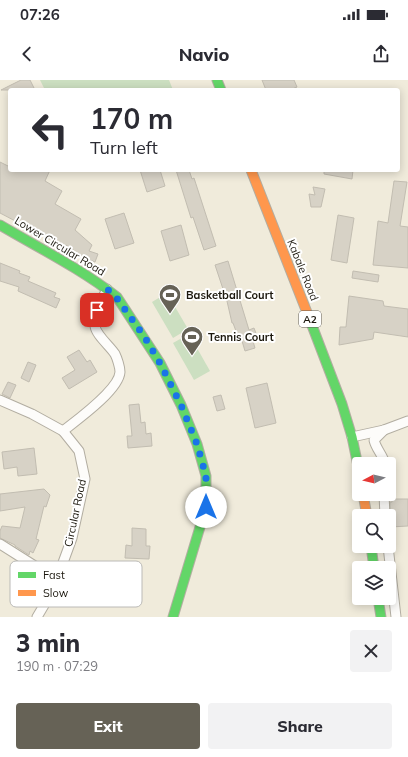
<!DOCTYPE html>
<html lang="en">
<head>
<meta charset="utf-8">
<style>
	:root { --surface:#fff; --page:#f2f2f3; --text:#2b2b33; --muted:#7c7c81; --accent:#666256 }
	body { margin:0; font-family:Mulish,sans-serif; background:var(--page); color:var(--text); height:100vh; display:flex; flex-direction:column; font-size:15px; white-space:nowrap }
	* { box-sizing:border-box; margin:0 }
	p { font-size:13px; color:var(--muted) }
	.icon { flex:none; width:22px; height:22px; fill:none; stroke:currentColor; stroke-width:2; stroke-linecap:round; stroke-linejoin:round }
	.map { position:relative; height:537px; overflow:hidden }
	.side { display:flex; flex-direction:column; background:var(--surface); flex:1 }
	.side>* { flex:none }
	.hud { position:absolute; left:8px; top:8px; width:392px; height:84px; border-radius:4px; box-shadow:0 2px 10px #0003; background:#fff; color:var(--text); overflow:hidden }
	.needle { width:26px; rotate:263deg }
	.fabs { position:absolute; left:352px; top:377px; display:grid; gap:8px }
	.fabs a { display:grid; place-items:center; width:44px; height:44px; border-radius:4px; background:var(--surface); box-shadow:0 2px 10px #0003; font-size:20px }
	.pin { position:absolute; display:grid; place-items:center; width:34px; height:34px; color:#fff; margin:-17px; border-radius:8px; box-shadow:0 2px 6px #0006 }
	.me { position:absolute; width:44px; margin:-22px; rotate:0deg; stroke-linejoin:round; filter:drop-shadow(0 0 3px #0008) }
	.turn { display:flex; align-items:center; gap:14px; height:84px; padding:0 16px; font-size:18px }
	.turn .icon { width:52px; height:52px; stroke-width:2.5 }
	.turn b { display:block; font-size:28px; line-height:34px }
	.round { display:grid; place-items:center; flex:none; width:42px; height:42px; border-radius:4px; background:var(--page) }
	.overview { display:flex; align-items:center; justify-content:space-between; height:68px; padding:0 16px }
	h1 { font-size:24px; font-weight:800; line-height:30px }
	.primary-button { display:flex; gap:8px; margin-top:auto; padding:8px 16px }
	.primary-button a { flex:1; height:46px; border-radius:4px; background:var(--accent); color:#fff; font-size:16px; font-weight:800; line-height:46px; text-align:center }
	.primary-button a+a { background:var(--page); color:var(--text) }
	.status { display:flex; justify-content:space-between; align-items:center; height:28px; padding:0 20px; background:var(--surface); direction:ltr }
	.status svg { height:11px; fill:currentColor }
	header { display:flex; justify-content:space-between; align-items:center; height:52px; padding:0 16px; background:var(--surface); font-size:18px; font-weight:800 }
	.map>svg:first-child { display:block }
	.green { fill:#ccdfc1 }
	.building { fill:#d7d2c6; stroke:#c2bdb1 }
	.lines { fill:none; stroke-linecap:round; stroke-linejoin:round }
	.street-casing { stroke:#b2ada1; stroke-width:11 }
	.fast-casing { stroke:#b2ada1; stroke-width:11 }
	.slow-casing { stroke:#b2ada1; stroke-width:11 }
	.street { stroke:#fdfcfa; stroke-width:9 }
	.fast { stroke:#63d668; stroke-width:9 }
	.slow { stroke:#ff974d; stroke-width:9 }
	.route { stroke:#1a73e8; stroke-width:7; stroke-dasharray:0 12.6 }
	.labels { text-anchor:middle; stroke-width:4; stroke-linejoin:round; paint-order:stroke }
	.shield { fill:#fff; stroke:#605d56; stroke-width:1 }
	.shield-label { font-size:10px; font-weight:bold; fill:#1c180e }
	.street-label { font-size:11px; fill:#1c180e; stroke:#fff }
	.poi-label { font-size:11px; font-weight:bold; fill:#1c180e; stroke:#fff; text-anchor:start }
	.key { fill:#fff; stroke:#bbbab7; stroke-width:1 }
	.key-label { font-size:11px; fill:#1c180e }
</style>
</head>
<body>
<div class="status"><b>07:26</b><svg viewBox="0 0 49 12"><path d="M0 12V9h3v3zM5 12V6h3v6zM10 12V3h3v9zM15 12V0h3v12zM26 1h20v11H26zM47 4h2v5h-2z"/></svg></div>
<header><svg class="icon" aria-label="back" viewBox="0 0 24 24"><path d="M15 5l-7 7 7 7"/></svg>Navio<svg class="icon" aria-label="share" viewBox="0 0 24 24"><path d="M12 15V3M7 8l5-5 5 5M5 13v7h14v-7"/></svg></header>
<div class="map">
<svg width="408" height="537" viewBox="0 0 408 537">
	<rect width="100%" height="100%" fill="#f0ebdb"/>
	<g class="green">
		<polygon points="40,0 169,0 173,10 45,10"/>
		<polygon points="167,213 188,249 173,258 152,222"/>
		<polygon points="189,254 210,291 194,300 173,263"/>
	</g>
	<g class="building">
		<polygon points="21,0 30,0 35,10 1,10"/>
		<polygon points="262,0 294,0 297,7 290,10 266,10"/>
		<polygon points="0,82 10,87 10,90 50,90 45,101 62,111 55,124 81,139 75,150 92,165 89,171 98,174 95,182 87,179 66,165 65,167 0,133"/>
		<polygon points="140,90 160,90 165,106 147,112"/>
		<polygon points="176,90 189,90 192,99 194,98 216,166 204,170 193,137 191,138"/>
		<polygon points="324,90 353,90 352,99 324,94"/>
		<polygon points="394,101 407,102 400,146 408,147 408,188 373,185 378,141 388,143"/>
		<polygon points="313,107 325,109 321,127 311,127 309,114 315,115"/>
		<polygon points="124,133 134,163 115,169 105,139"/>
		<polygon points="338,135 354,138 347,183 331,180"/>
		<polygon points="181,145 189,175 170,181 161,151"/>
		<polygon points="228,181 249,250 254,248 257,256 252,258 255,268 245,271 242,261 240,262 233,243 232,243 224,208 223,209 215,185"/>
		<polygon points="0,183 20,191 19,193 30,197 28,201 56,213 54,217 60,219 56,228 18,211 19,207 0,201"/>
		<polygon points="353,191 379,195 378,202 352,198"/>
		<polygon points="349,216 383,221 384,226 408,229 408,257 374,252 373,259 339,265 340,247 346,247"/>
		<polygon points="79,270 87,282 90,280 97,292 69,309 62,298 75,290 67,277"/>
		<polygon points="28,282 36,285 29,302 21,298"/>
		<polygon points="8,302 16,305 10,318 2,314"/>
		<polygon points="267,303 276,343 255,348 246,308"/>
		<polygon points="221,315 225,329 217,331 213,317"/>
		<polygon points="139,324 141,343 145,342 146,354 151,353 152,366 128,368 127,356 132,356 129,325"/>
		<polygon points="34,368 37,394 18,396 17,387 4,389 2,372"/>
		<polygon points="44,409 50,415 46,427 44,426 36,459 39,460 33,473 30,471 29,475 15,466 15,465 0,458 0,451 2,446 20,448 25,427 0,431 0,414"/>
		<polygon points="392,419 408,419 408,446 390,447 390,422 392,422"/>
		<polygon points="132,448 146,449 146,466 150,466 149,479 125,478 126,465 132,466"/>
	</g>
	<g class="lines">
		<g class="street-casing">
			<g id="street">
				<polyline points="0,320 32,334 63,351 79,371 85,399 72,458 53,510 37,537"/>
				<path d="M384,350L374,360C376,369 383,375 385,384"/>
				<path d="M63,351C77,340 119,310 120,292C120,287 117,278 115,274C110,266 96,255 95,246C93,233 102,220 107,209"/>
				<polyline points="352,357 384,350 408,341"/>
				<polyline points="384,414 385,436"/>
				<polyline points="0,464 57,500"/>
				<polyline points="388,466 396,537"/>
			</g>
		</g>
		<g class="fast-casing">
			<g id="fast">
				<polyline points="217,0 221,10"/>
				<path d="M0,145C39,168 81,189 117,217L160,283L181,325L197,364L206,396V427L173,537"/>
				<polyline points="308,235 342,324 352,357 359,391"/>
				<polyline points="371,466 374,488"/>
				<polyline points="378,518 381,537"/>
			</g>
		</g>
		<g class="slow-casing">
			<g id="slow">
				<polyline points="251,90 308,235"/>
				<polyline points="363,414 367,436"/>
			</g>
		</g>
		<use href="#street" class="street"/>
		<use href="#fast" class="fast"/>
		<use href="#slow" class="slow"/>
	</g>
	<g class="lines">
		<polyline class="route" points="97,230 107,209 116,217 144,256 160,283 181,325 197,364 206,396 206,427"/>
	</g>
	<defs>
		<g id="stadium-pin" transform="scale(1.15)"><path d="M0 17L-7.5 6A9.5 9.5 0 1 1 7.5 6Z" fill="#666256" stroke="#fff"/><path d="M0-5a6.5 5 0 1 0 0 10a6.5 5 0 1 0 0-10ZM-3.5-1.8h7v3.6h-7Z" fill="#fff"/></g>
	</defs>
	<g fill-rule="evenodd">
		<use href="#stadium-pin" x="170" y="215"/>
		<use href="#stadium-pin" x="192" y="257"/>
	</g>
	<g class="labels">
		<rect class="shield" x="299" y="231" width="22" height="16" rx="3"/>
		<g class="shield-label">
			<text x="310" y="243">A2</text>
		</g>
		<g class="street-label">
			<text transform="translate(60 166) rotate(31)" y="4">Lower Circular Road</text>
			<text transform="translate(303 190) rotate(68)" y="4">Kabale Road</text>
			<text transform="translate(75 433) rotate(-78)" y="4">Circular Road</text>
		</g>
		<g class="poi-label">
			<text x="186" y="219">Basketball Court</text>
			<text x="208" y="261">Tennis Court</text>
		</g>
	</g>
	<rect x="10" y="481" width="132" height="46" rx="6" class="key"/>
	<rect x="18" y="492" width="18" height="6" fill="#63d668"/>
	<rect x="18" y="510" width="18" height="6" fill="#ff974d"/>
	<g class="key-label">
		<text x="43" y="499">Fast</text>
		<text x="43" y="517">Slow</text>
	</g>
</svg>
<div class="fabs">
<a><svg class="needle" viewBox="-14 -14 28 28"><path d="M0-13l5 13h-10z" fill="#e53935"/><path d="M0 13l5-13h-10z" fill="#7c7c81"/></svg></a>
<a><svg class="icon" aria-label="search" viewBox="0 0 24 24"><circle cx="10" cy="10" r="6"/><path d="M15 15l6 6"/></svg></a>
<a><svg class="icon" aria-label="layers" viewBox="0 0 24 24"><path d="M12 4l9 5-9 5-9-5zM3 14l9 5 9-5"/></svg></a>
</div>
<div class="pin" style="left:97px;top:230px;background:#d93025"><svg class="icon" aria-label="arrive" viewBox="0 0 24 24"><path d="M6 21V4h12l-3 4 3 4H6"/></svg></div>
<svg class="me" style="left:206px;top:427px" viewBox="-20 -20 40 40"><circle r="19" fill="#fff"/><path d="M0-13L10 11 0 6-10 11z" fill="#1a73e8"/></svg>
<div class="hud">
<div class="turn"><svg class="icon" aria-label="left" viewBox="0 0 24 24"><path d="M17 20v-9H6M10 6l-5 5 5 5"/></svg><div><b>170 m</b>Turn left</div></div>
</div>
</div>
<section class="side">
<div class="overview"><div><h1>3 min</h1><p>190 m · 07:29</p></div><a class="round"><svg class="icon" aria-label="close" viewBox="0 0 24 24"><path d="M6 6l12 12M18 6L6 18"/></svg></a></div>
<div class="primary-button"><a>Exit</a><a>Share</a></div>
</section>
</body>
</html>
